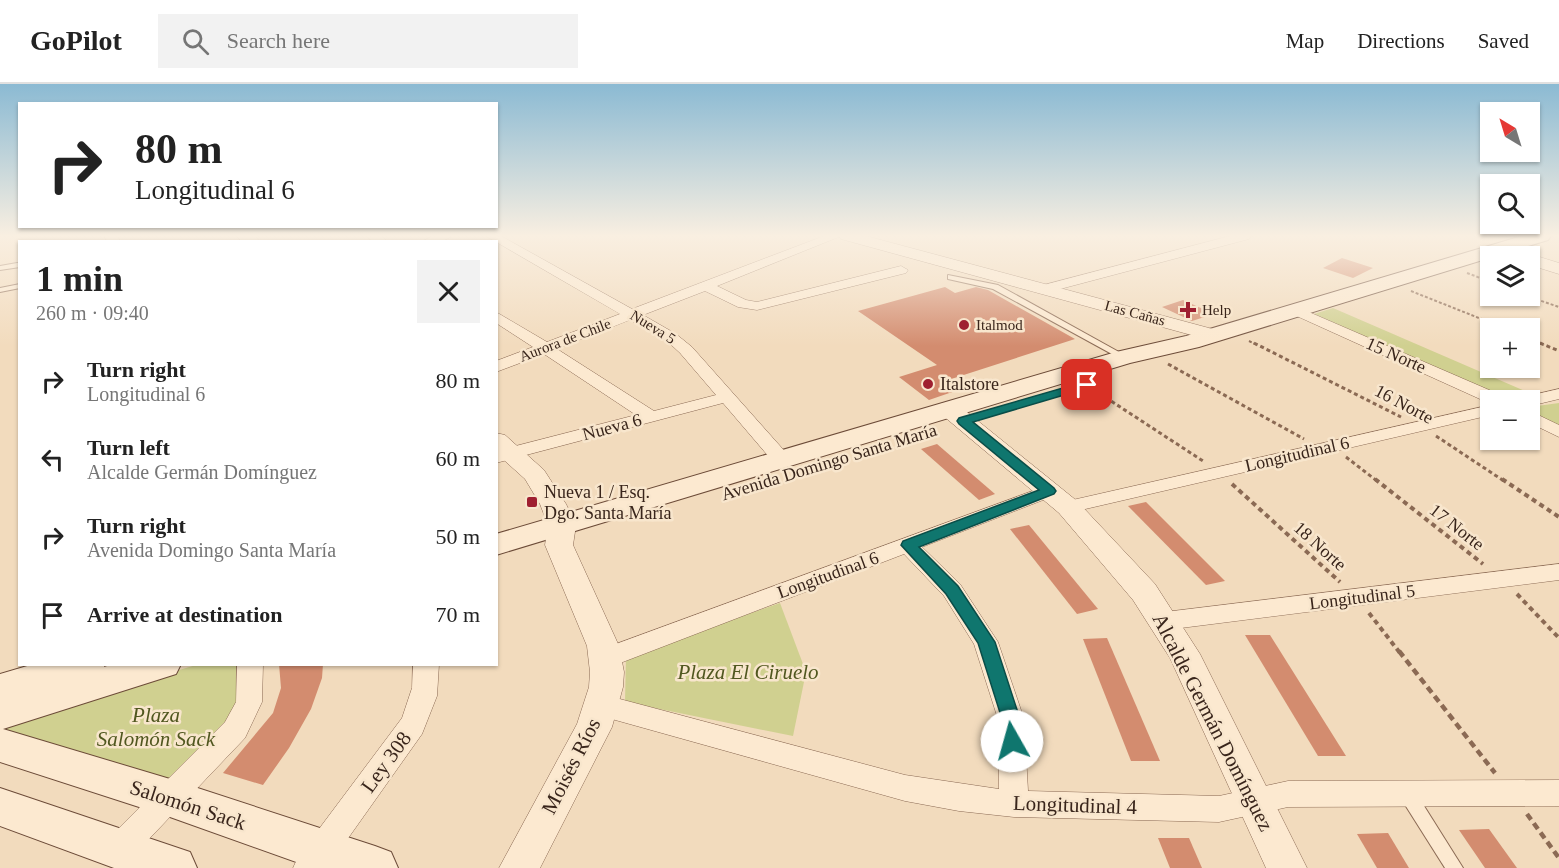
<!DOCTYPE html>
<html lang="en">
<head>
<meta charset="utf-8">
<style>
	:root { --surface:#fff; --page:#f2f2f2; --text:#222; --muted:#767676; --line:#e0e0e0 }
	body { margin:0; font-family:"Times New Roman",serif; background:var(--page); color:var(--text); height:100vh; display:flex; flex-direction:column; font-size:22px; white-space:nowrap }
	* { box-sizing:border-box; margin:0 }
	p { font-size:20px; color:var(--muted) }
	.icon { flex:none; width:33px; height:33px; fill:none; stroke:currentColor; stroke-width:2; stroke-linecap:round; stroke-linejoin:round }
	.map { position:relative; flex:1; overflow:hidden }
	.panel { position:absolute; left:18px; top:156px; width:480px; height:426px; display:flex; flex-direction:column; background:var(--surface); border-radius:0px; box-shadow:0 2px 4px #0004 }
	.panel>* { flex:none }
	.hud { position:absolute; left:18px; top:18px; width:480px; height:126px; border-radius:0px; box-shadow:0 2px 4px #0004; background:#fff; color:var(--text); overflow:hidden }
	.needle { width:39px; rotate:322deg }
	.tools { position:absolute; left:1480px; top:18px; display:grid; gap:12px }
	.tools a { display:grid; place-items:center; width:60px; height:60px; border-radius:0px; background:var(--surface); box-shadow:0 2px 4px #0004; font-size:30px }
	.pin { position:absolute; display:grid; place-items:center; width:51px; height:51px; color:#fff; margin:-26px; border-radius:12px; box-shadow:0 3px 9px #0006 }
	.me { position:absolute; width:66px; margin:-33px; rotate:353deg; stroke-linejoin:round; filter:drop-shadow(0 0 4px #0008) }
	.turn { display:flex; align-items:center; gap:21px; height:126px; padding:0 18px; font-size:27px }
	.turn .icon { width:78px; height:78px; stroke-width:2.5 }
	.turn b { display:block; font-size:42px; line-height:51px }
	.round { display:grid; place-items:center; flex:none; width:63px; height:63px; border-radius:0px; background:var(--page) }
	.overview { display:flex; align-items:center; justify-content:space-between; height:102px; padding:0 18px }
	h1 { font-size:36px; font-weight:800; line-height:45px }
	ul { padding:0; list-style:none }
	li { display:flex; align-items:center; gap:18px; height:78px; padding:0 18px }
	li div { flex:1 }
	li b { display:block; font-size:22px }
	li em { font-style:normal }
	header { display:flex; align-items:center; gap:36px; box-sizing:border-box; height:84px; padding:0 30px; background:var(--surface); border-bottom:2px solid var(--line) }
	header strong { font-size:28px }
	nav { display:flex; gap:33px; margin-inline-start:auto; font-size:21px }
	.search { width:420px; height:54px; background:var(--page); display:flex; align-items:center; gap:15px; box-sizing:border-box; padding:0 21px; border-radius:0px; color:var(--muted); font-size:22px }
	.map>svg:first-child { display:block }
	.green { fill:#d0d090 }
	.building { fill:#d38c6f }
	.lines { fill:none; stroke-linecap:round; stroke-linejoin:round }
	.service-casing { stroke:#8b6a54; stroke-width:2 }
	.minor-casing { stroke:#8b6a54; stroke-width:1 }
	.tertiary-casing { stroke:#8b6a54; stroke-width:1 }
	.secondary-casing { stroke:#6c4b38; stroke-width:2 }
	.path-far3 { stroke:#8b6a54; stroke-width:2; stroke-dasharray:3 2; stroke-linecap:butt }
	.path-far2 { stroke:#8b6a54; stroke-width:3; stroke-dasharray:4 3; stroke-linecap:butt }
	.path-far1 { stroke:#8b6a54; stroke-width:4; stroke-dasharray:5 4; stroke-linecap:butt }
	.path { stroke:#8b6a54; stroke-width:4.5; stroke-dasharray:7 4.5; stroke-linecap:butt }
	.service { fill:#fce9d0; fill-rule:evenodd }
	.minor { fill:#fce9d0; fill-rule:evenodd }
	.tertiary { fill:#fce9d0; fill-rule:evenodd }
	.secondary { fill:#fce9d0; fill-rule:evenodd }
	.route { fill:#0f766e; stroke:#0a4d48; stroke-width:1.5 }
	.poi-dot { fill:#9f1f30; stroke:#f8e6cd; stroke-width:2 }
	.labels { text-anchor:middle; stroke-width:5; stroke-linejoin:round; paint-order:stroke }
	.far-poi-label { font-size:15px; fill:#39251b; stroke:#f8e6cd; text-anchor:start }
	.far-street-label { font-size:15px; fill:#39251b; stroke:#f8e6cd }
	.street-label { font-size:18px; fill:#39251b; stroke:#f8e6cd }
	.poi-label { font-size:18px; fill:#39251b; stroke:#f8e6cd; text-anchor:start }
	.near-park-label { font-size:21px; font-style:italic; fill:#50571f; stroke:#f8e6cd }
	.near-street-label { font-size:21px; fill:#39251b; stroke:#f8e6cd }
</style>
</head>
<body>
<header>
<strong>GoPilot</strong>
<div class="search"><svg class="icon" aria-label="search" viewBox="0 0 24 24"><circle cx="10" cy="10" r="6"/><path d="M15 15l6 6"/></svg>Search here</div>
<nav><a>Map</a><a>Directions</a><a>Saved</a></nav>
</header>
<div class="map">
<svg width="1559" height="784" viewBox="0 0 1559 784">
	<rect width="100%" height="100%" fill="#f2dbbd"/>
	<g class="green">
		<polygon points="1333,224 1527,308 1508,316 1314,230"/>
		<polygon points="1559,319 1559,342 1530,326 1530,323"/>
		<polygon points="780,519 806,588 793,652 625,618 626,573"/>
		<polygon points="196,581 237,581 239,613 219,649 169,695 0,644 0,639"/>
	</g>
	<g class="building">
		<polygon points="1342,174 1373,184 1353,194 1323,184"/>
		<polygon points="945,203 955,209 976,203 988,206 1075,255 945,297 958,306 929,316 899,293 937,281 858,227"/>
		<polygon points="1183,216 1214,230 1192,237 1162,223"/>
		<polygon points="937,360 995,410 979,416 921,365"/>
		<polygon points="1146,418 1225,497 1206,501 1128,422"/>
		<polygon points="1029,441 1098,525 1077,530 1010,445"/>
		<polygon points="1245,551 1270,551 1346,672 1318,672"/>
		<polygon points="1107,554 1160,677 1131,677 1083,555"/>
		<polygon points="279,580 323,580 322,594 311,625 289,664 263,701 223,689 273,629 281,604"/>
		<polygon points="1489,745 1517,784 1485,784 1459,746"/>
		<polygon points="1388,749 1409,784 1377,784 1357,750"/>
		<polygon points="1158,754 1189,754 1202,784 1170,784"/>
	</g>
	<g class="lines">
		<g class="service-casing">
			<g id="service">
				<polygon points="17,179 20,179 20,183 0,186 0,182"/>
				<polygon points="948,191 998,201 1128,273 1124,276 1121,275 993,205 948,195"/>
				<polygon points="20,200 20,204 0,208 0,204"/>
				<polygon points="1408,704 1414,706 1463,784 1445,784 1402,716 1400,711 1402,706"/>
			</g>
		</g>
		<g class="minor-casing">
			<g id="minor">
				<polygon points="104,152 117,152 121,158 108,158"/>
				<polygon points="367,152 381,152 388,158 373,158"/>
				<polygon points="433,152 452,152 441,158 421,158"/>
				<path d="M486,152H501L632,225L824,152H841L717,202L746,216L757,218L901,182L908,186L906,189L757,226L738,223L705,207L643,231L676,250L692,263L789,372L792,376L789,380H775L723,319L496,379V367L636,331L544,270L496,288V277L533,263L496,239V228L547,258L620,230ZM630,236L666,256L680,269L716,311L654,327L557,265Z"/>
				<polygon points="1230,152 1251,152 1249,155 1045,209 1038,205 1040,202"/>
				<polygon points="1295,222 1503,312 1506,316 1491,316 1491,320 1290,229 1288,226"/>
				<polygon points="1559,305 1559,315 1530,322 1530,316 1522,316 1524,313"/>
				<polygon points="1491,321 1491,331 1068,429 1061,428 1058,423 1061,418 1068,417"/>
				<polygon points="1530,327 1559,341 1559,353 1530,339"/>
				<polygon points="1049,401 1056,403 1059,407 1056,411 922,463 960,500 998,558 1024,635 1028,707 1219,712 1288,697 1559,696 1559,722 1288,723 1219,738 1014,733 959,727 905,717 601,632 592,629 588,621 592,613 601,610 905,691 999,705 998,635 974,560 944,512 904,470 615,581 606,584 597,581 594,574 597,567"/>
				<polygon points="1559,480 1559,496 1165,546 1157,543 1153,537 1157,531 1165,528"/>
				<polygon points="237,580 263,580 262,618 245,654 130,775 119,779 108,775 104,765 108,755 225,638 236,618"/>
				<polygon points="413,580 439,580 437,612 422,650 327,784 293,784 298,773 402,634 412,604"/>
			</g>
		</g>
		<g class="tertiary-casing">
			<g id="tertiary">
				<polygon points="237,152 255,152 260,158 242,158"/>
				<polygon points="839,152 866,152 1220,247 1223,251 1220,255 1206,255 841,155"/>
				<polygon points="1530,170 1559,179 1559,190 1530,181 1530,172 1523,172"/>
				<polygon points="949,318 957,320 1077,417 1155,500 1200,570 1307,784 1266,784 1170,574 1133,516 1059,429 941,330 938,325 941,320"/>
				<polygon points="496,349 505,351 544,386 566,420 576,441 573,461 619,562 624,588 623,603 612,643 540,784 499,784 577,640 589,603 590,588 587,562 545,461 548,441 540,420 525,395 496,369"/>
			</g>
		</g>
		<g class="secondary-casing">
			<g id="secondary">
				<polygon points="1522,152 1551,152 1548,156 1199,263 1130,279 496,471 496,450 1116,268 1186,252"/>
				<polygon points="34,580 105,580 104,583 113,580 181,580 176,590 3,645 170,695 375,762 391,768 398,784 313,784 170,733 0,678 0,590"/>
				<polygon points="0,704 190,768 197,784 114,784 0,742"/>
			</g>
		</g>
		<g class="path-far3">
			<polyline points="1467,189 1491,198"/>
			<polyline points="1411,207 1504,244"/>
			<polyline points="1527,212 1559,223"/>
			<polyline points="1530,255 1544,261"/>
			<polyline points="1249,257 1257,261"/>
		</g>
		<g class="path-far2">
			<polyline points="1254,259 1401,333"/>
			<polyline points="1540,259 1559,267"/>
			<polyline points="1168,280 1304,355"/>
			<polyline points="1088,302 1203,377"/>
			<polyline points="1436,352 1504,397"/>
			<polyline points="1346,373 1377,397"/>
		</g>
		<g class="path-far1">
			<polyline points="1375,395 1483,480"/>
			<polyline points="1502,395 1559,433"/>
			<polyline points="1232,400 1340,498"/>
			<polyline points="1517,510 1559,554"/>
			<polyline points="1369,529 1400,569"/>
		</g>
		<g class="path">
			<polyline points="1399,567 1495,689"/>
			<polyline points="1527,730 1559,774"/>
		</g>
		<use href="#service" class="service"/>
		<use href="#minor" class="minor"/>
		<use href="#tertiary" class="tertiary"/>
		<use href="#secondary" class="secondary"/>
	</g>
	<linearGradient id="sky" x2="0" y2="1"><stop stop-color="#8bbad3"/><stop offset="0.58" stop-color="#f9efe1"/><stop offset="1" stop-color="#f9efe1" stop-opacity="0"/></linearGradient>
	<rect width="1559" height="262" fill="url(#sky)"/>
	<polygon class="route" points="1087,297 1093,301 1091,303 973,338 1054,404 1056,407 1054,410 919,463 958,502 995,558 1020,635 1021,657 1019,662 1012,665 1005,662 1002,657 1002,635 978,559 946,510 901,461 903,457 1039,406 959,340 957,337 959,334"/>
	<g class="poi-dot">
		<path d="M1185 217h6v6h6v6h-6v6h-6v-6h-6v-6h6z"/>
		<circle cx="964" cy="241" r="6"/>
		<circle cx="928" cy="300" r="6"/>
		<rect x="526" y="412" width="12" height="12" rx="3"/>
	</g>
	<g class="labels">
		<g class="far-poi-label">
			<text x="1202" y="231">Help</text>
			<text x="976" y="246">Italmod</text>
		</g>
		<g class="far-street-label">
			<text transform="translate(1135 229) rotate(15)" y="5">Las Cañas</text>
			<text transform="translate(653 243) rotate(32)" y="5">Nueva 5</text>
			<text transform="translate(565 256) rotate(-21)" y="5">Aurora de Chile</text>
		</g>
		<g class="street-label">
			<text transform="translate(1396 271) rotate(24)" y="6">15 Norte</text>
			<text transform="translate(1404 320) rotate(28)" y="6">16 Norte</text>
			<text transform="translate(612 343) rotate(-15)" y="6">Nueva 6</text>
			<text transform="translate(1297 370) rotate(-13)" y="6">Longitudinal 6</text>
			<text transform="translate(829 378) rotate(-17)" y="6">Avenida Domingo Santa María</text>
			<text transform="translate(1457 443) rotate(38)" y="6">17 Norte</text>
			<text transform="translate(1320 462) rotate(42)" y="6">18 Norte</text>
			<text transform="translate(828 491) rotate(-20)" y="6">Longitudinal 6</text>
			<text transform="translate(1362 513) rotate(-7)" y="6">Longitudinal 5</text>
		</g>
		<g class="poi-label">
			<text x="940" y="306">Italstore</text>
			<text x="544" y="414">Nueva 1 / Esq.<tspan x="544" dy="21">Dgo. Santa María</tspan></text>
		</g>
		<g class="near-park-label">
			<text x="748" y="595">Plaza El Ciruelo</text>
			<text x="156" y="638">Plaza<tspan x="156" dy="24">Salomón Sack</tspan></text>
		</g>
		<g class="near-street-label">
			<text transform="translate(1213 638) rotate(63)" y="7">Alcalde Germán Domínguez</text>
			<text transform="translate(386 678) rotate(-54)" y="7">Ley 308</text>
			<text transform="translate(571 682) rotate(-63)" y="7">Moisés Ríos</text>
			<text transform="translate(188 721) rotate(18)" y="7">Salomón Sack</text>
			<text transform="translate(1075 721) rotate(2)" y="7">Longitudinal 4</text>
		</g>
	</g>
</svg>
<div class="tools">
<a><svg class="needle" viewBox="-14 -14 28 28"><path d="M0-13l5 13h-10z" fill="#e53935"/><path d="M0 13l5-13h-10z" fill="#767676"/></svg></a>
<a><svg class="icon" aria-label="search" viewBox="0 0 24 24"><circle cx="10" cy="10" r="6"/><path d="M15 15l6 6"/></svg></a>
<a><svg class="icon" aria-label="layers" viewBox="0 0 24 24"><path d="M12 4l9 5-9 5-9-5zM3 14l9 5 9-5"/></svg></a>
<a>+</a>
<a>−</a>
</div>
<div class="pin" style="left:1087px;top:301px;background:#d93025"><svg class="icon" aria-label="arrive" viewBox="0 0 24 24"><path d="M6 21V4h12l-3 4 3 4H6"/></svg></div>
<svg class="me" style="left:1012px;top:657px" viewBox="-20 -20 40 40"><circle r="19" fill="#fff"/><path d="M0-13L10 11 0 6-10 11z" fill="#0f766e"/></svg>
<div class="hud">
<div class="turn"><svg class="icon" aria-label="right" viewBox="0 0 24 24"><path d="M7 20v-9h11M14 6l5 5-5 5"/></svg><div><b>80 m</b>Longitudinal 6</div></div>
</div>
<section class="panel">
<div class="overview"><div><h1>1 min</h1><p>260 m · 09:40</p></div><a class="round"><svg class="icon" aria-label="close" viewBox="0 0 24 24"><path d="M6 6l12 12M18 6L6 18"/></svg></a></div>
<ul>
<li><svg class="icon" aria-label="right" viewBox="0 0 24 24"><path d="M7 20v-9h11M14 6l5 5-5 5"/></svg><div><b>Turn right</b><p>Longitudinal 6</p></div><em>80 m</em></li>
<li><svg class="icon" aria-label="left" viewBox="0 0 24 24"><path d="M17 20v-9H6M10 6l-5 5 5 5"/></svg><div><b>Turn left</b><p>Alcalde Germán Domínguez</p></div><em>60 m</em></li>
<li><svg class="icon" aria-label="right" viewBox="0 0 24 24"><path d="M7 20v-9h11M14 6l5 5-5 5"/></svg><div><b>Turn right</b><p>Avenida Domingo Santa María</p></div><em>50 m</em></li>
<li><svg class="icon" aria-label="arrive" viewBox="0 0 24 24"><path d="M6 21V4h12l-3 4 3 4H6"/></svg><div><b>Arrive at destination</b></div><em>70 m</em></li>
</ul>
</section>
</div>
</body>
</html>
